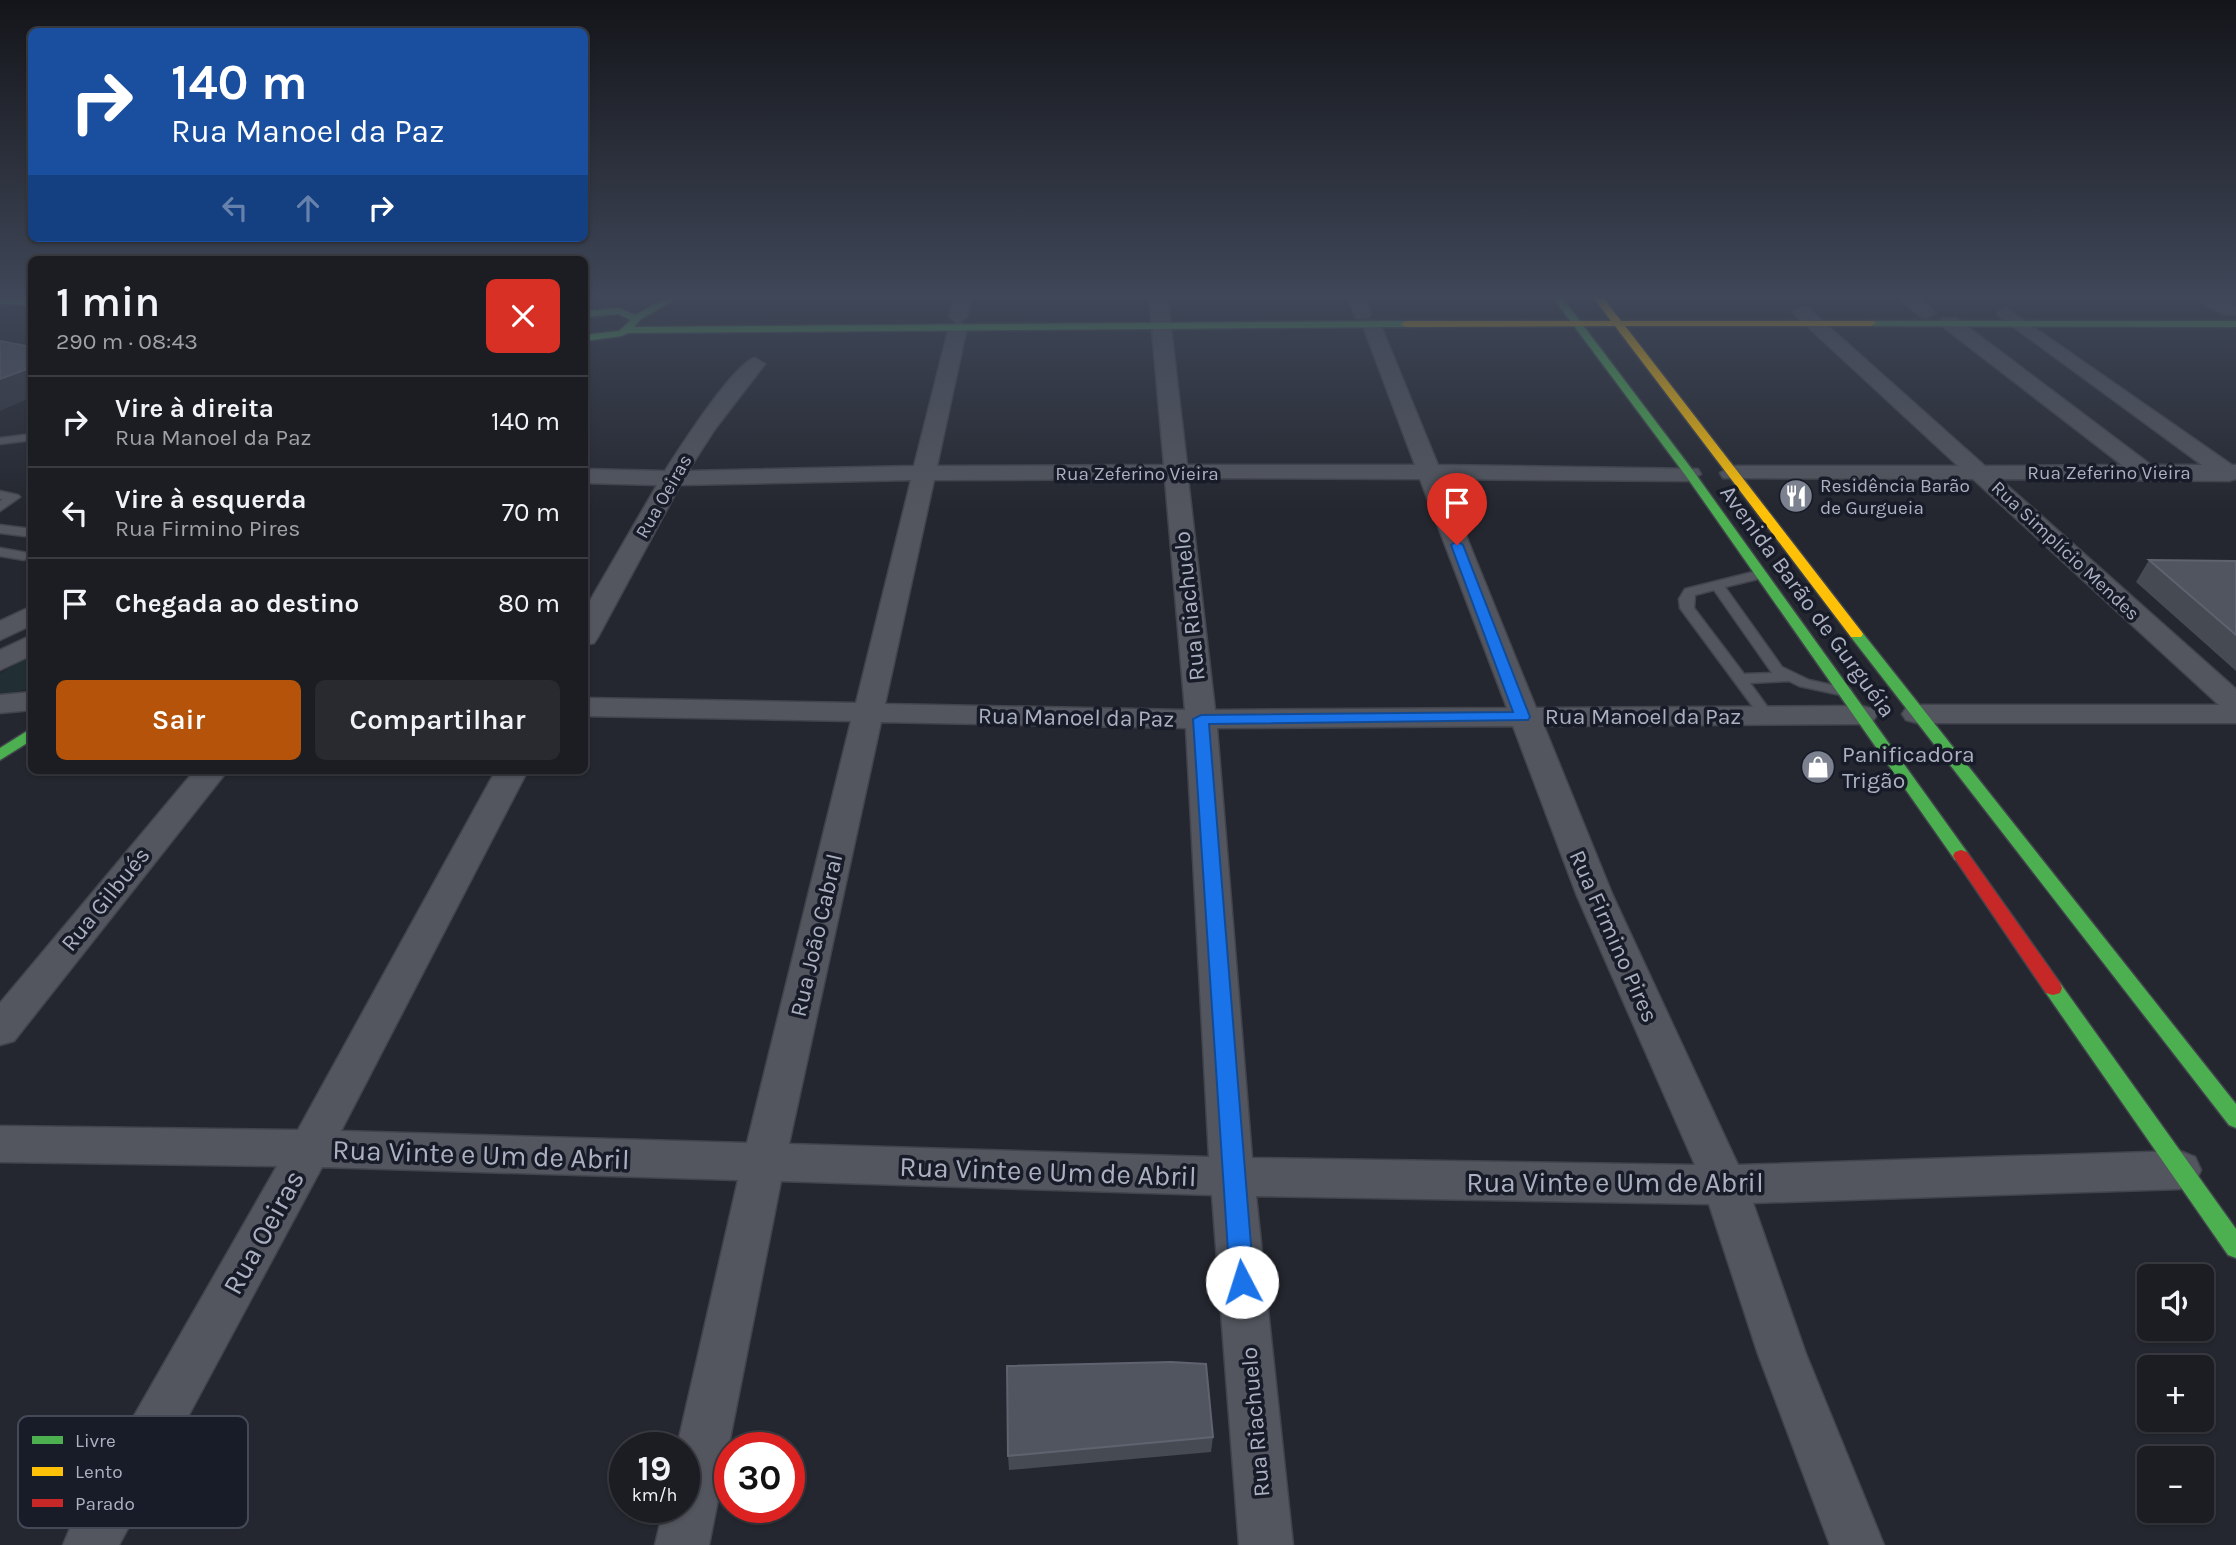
<!DOCTYPE html>
<html lang="pt">
<head>
<meta charset="utf-8">
<style>
	:root { --surface:#1b1d23; --page:#282a30; --text:#f1f3f6; --muted:#a0a2a6; --line:#393b41; --accent:#b45309 }
	body { margin:0; font-family:Karla,sans-serif; background:var(--page); color:var(--text); height:100vh; display:flex; flex-direction:column; font-size:26px; white-space:nowrap }
	* { box-sizing:border-box; margin:0 }
	p { font-size:23px; color:var(--muted) }
	.icon { flex:none; width:38px; height:38px; fill:none; stroke:currentColor; stroke-width:2; stroke-linecap:round; stroke-linejoin:round }
	.map { position:relative; flex:1; overflow:hidden }
	.sheet { position:absolute; left:28px; top:256px; width:560px; height:518px; display:flex; flex-direction:column; background:var(--surface); border-radius:10px; box-shadow:0 2px 5px #0004,0 0 0 2px var(--line) }
	.sheet>* { flex:none }
	.guide { position:absolute; left:28px; top:28px; width:560px; height:214px; border-radius:10px; box-shadow:0 2px 5px #0004,0 0 0 2px var(--line); background:#1a4fa0; color:#fff; overflow:hidden }
	.buttons { position:absolute; left:2137px; top:1264px; display:grid; gap:14px }
	.buttons a { display:grid; place-items:center; width:77px; height:77px; border-radius:10px; background:var(--surface); box-shadow:0 2px 5px #0004,0 0 0 2px var(--line); font-size:35px }
	.speed { position:absolute; left:609px; top:1432px; display:flex; gap:14px; font-size:35px; font-weight:700; text-align:center }
	.speed>* { display:grid; place-content:center; width:91px; height:91px; border-radius:50%; background:var(--surface); box-shadow:0 2px 5px #0004,0 0 0 2px var(--line); line-height:1 }
	.speed small { font-size:18px; font-weight:400 }
	.speed .limit { border:10px solid #d22; background:#fff; color:#111 }
	.pin { position:absolute; display:grid; place-items:center; width:60px; height:60px; color:#fff; margin:-72px -30px; border-radius:50% 50% 50% 0; rotate:-45deg; box-shadow:0 0 7px #0007 }
	.pin .icon { rotate:45deg }
	.me { position:absolute; width:77px; margin:-38px; rotate:355deg; stroke-linejoin:round; filter:drop-shadow(0 0 5px #0008) }
	.turn { display:flex; align-items:center; gap:24px; height:147px; padding:0 28px; font-size:32px }
	.turn .icon { width:91px; height:91px; stroke-width:2.5 }
	.turn b { display:block; font-size:49px; line-height:60px }
	.lanes { display:flex; align-items:center; height:66px; padding:0 28px; background:#0003; justify-content:center; gap:35px; direction:ltr }
	.lanes .off { opacity:.35 }
	.round { display:grid; place-items:center; flex:none; width:74px; height:74px; border-radius:10px; background:var(--page) }
	.summary { display:flex; align-items:center; justify-content:space-between; height:119px; padding:0 28px }
	h1 { font-size:42px; font-weight:600; line-height:52px }
	.primary-button { display:flex; gap:14px; margin-top:auto; padding:14px 28px }
	.primary-button a { flex:1; height:80px; border-radius:10px; background:var(--accent); color:#fff; font-size:28px; font-weight:600; line-height:80px; text-align:center }
	.primary-button a+a { background:var(--page); color:var(--text) }
	ul { padding:0; list-style:none }
	li { display:flex; align-items:center; gap:21px; height:91px; padding:0 28px; border-top:2px solid var(--line) }
	li div { flex:1 }
	li b { display:block; font-size:26px }
	li em { font-style:normal }
	.map>svg:first-child { display:block }
	.green { fill:#212f34 }
	.lines { fill:none; stroke-linecap:round; stroke-linejoin:round }
	.lane-casing { stroke:#41444c; stroke-width:3 }
	.street-casing { stroke:#41444c; stroke-width:3 }
	.fast-casing { stroke:#41444c; stroke-width:3 }
	.slow-casing { stroke:#41444c; stroke-width:3 }
	.jam-casing { stroke:#41444c; stroke-width:3 }
	.lane { fill:#53565e; fill-rule:evenodd }
	.street { fill:#53565e; fill-rule:evenodd }
	.fast { fill:#4caf50; fill-rule:evenodd }
	.slow { fill:#ffc107; fill-rule:evenodd }
	.jam { fill:#c62828; fill-rule:evenodd }
	.wall { fill:#464a53 }
	.shaded-wall { fill:#343740 }
	.building { fill:#51555f; stroke:#5f636f; stroke-width:2 }
	.route { fill:#1a73e8; stroke:#114b97; stroke-width:2 }
	.labels { text-anchor:middle; stroke-width:7; stroke-linejoin:round; paint-order:stroke }
	.far-street-label { font-size:19px; fill:#acb1c2; stroke:#181c29 }
	.far-poi-label { font-size:19px; fill:#acb1c2; stroke:#181c29; text-anchor:start }
	.street-label { font-size:23px; fill:#acb1c2; stroke:#181c29 }
	.poi-label { font-size:23px; fill:#acb1c2; stroke:#181c29; text-anchor:start }
	.near-street-label { font-size:28px; fill:#acb1c2; stroke:#181c29 }
	.key { fill:#181c29; stroke:#444957; stroke-width:2 }
	.key-label { font-size:19px; fill:#acb1c2 }
</style>
</head>
<body>
<div class="map">
<svg width="2236" height="1545" viewBox="0 0 2236 1545">
	<rect width="100%" height="100%" fill="#24272f"/>
	<polygon class="green" points="31,654 31,688 0,696 0,674"/>
	<g class="lines">
		<g class="lane-casing">
			<g id="lane">
				<polygon points="32,434 32,440 0,444 0,438"/>
				<polygon points="0,491 18,495 20,497 0,511 0,501 3,499 0,499"/>
				<polygon points="0,525 32,529 32,537 0,533"/>
				<polygon points="0,548 28,553 30,556 24,560 0,556"/>
				<path d="M1761,570L1767,574L1766,577L1725,587L1782,667L1809,680L1850,689L1852,692L1850,695L1845,696L1799,686L1789,681L1750,683L1774,716L1772,719H1762L1680,608L1679,599L1685,589ZM1714,590L1772,673H1773L1744,674L1694,608L1695,595Z"/>
			</g>
		</g>
		<g class="street-casing">
			<g id="street">
				<path d="M955,295H973L967,317L960,322L967,327L937,466L1164,465L1149,295H1167L1187,465H1415L1363,326L1372,320L1381,326L1438,465L1698,469L1701,474L1690,481L1443,479L1536,708L1862,706L1873,709L1877,715L1873,721L1862,724L1544,726L1613,896L1738,1165L2180,1151L2195,1157L2201,1170L2195,1183L2180,1189L1753,1203L1806,1354L1884,1545H1830L1758,1354L1709,1204L1256,1196L1293,1545H1239L1212,1195L781,1181L709,1545H655L664,1507H684V1447H677L738,1180L322,1167L119,1545H63L71,1526L277,1166L0,1162V1126L298,1130L496,770H528L341,1131L747,1143L851,721L584,716V698L856,703L911,480L680,485L598,637L594,643L584,645V611L657,485L584,483V469L665,471C679,449 734,363 755,358L765,364L715,429L688,471L914,466L949,327L956,322L949,317ZM1214,478L1420,479L1507,708L1215,710L1188,479ZM1165,479L1185,710L885,704L934,480ZM881,722L1186,728L1209,1157L789,1144ZM1513,726L1577,896L1695,1165L1252,1158L1217,728Z"/>
				<polygon points="1346,295 1364,295 1371,314 1368,318 1356,318"/>
				<polygon points="1896,295 1916,295 1936,313 1927,318 1921,317"/>
				<polygon points="2189,295 2212,295 2236,307 2236,315 2224,315"/>
				<polygon points="1802,307 1808,308 1985,466 2122,465 1942,326 1940,322 1942,318 1956,318 2151,465 2202,465 2000,317 1997,313 2006,308 2232,465 2236,465 2236,479 2229,481 2000,479 2236,689 2236,723 1917,723 1906,720 1902,714 1906,708 1917,705 2219,705 1973,479 1723,478 1720,473 1731,466 1958,466 1796,316 1793,312"/>
				<polygon points="32,606 32,625 0,640 0,621"/>
				<polygon points="32,635 32,655 0,670 0,650"/>
				<polygon points="32,692 32,710 0,713 0,695"/>
				<polygon points="195,770 228,770 14,1041 0,1045 0,1003"/>
			</g>
		</g>
		<g class="fast-casing">
			<g id="fast">
				<polygon points="672,295 683,295 641,319 634,327 1406,321 1411,324 1406,327 628,333 622,336 584,341 584,335 619,331 631,320 618,314 584,317 584,311 619,308 635,315"/>
				<polygon points="1551,295 1560,295 1694,472 1967,852 1969,856 1967,860 1955,860 1686,476"/>
				<polygon points="0,298 32,299 32,305 0,304"/>
				<polygon points="1868,321 2236,321 2236,327 1871,326 1866,323"/>
				<polygon points="1856,630 1861,631 2236,1104 2236,1128 2229,1125 1851,637 1849,634"/>
				<polygon points="32,728 32,740 0,760 0,748"/>
				<polygon points="2053,981 2060,983 2236,1229 2236,1258 2228,1255 2046,993 2044,988 2046,983"/>
			</g>
		</g>
		<g class="slow-casing">
			<polygon id="slow" points="1592,295 1601,295 1621,321 1874,321 1876,323 1871,326 1625,326 1861,631 1863,634 1861,637 1851,637 1615,326 1406,327 1401,324 1406,321 1611,321"/>
		</g>
		<g class="jam-casing">
			<polygon id="jam" points="1961,850 1967,852 2060,983 2062,988 2060,993 2053,995 2046,993 1953,856 1955,852"/>
		</g>
		<use href="#lane" class="lane"/>
		<use href="#street" class="street"/>
		<use href="#fast" class="fast"/>
		<use href="#slow" class="slow"/>
		<use href="#jam" class="jam"/>
	</g>
	<g class="wall">
		<polygon points="2149,560 2236,561 2236,671 2136,582"/>
		<polygon points="1213,1437 1211,1452 1009,1470 1008,1456"/>
	</g>
	<polygon class="shaded-wall" points="32,367 32,397 0,411 0,379"/>
	<g class="building">
		<polygon points="0,341 32,347 32,367 0,379"/>
		<polygon points="2149,560 2236,561 2236,635"/>
		<polygon points="1171,1362 1206,1364 1213,1437 1008,1456 1007,1366"/>
	</g>
	<linearGradient id="sky" x2="0" y2="1"><stop stop-color="#14151a"/><stop offset="0.58" stop-color="#3f4758"/><stop offset="1" stop-color="#3f4758" stop-opacity="0"/></linearGradient>
	<rect width="2236" height="511" fill="url(#sky)"/>
	<polygon class="route" points="1457,541 1463,545 1530,717 1528,720 1209,724 1254,1282 1250,1290 1242,1293 1234,1290 1230,1282 1193,719 1201,715 1513,712 1451,545"/>
	<defs>
		<g id="restaurant-disc" transform="scale(1.75)"><circle r="9.5" fill="#7c818f" stroke="#181c29"/><path d="M-5-6h1v4h1v-4h1v4h1v-4h1v5L-1.5 .5V6h-2V.5L-5-1ZM5-6V6H3V1.5H1.5Q1.5-4 5-6Z" fill="#fff"/></g>
		<g id="shop-disc" transform="scale(1.75)"><circle r="9.5" fill="#7c818f" stroke="#181c29"/><path d="M-5-2.5h2.3a2.7 3.5 0 0 1 5.4 0H5L5.5 6h-11ZM-1.5-2.5h3a1.5 2.3 0 0 0-3 0Z" fill="#fff"/></g>
	</defs>
	<g fill-rule="evenodd">
		<use href="#restaurant-disc" x="1796" y="496"/>
		<use href="#shop-disc" x="1818" y="767"/>
	</g>
	<g class="labels">
		<g class="far-street-label">
			<text x="2109" y="479">Rua Zeferino Vieira</text>
			<text x="1137" y="480">Rua Zeferino Vieira</text>
			<text transform="translate(663 496) rotate(-60)" y="7">Rua Oeiras</text>
			<text transform="translate(2066 550) rotate(43)" y="7">Rua Simplício Mendes</text>
		</g>
		<g class="far-poi-label">
			<text x="1820" y="492">Residência Barão<tspan x="1820" dy="22">de Gurgueia</tspan></text>
		</g>
		<g class="street-label">
			<text transform="translate(1808 601) rotate(54)" y="8">Avenida Barão de Gurguéia</text>
			<text transform="translate(1189 606) rotate(-96)" y="8">Rua Riachuelo</text>
			<text x="1643" y="724">Rua Manoel da Paz</text>
			<text transform="translate(1076 717) rotate(1)" y="8">Rua Manoel da Paz</text>
			<text transform="translate(105 899) rotate(-51)" y="8">Rua Gilbués</text>
			<text transform="translate(816 935) rotate(-77)" y="8">Rua João Cabral</text>
			<text transform="translate(1614 936) rotate(66)" y="8">Rua Firmino Pires</text>
			<text transform="translate(1255 1422) rotate(-95)" y="8">Rua Riachuelo</text>
		</g>
		<g class="poi-label">
			<text x="1842" y="762">Panificadora<tspan x="1842" dy="26">Trigão</tspan></text>
		</g>
		<g class="near-street-label">
			<text transform="translate(481 1154) rotate(2)" y="10">Rua Vinte e Um de Abril</text>
			<text transform="translate(1048 1171) rotate(2)" y="10">Rua Vinte e Um de Abril</text>
			<text x="1615" y="1192">Rua Vinte e Um de Abril</text>
			<text transform="translate(263 1232) rotate(-61)" y="10">Rua Oeiras</text>
		</g>
	</g>
	<rect x="18" y="1416" width="230" height="112" rx="10" class="key"/>
	<rect x="32" y="1436" width="31" height="8" fill="#4caf50"/>
	<rect x="32" y="1467" width="31" height="9" fill="#ffc107"/>
	<rect x="32" y="1499" width="31" height="8" fill="#c62828"/>
	<g class="key-label">
		<text x="75" y="1447">Livre</text>
		<text x="75" y="1478">Lento</text>
		<text x="75" y="1510">Parado</text>
	</g>
</svg>
<div class="buttons">
<a><svg class="icon" aria-label="sound" viewBox="0 0 24 24"><path d="M4 9h4l5-4v14l-5-4H4zM17 9q2 3 0 6"/></svg></a>
<a>+</a>
<a>−</a>
</div>
<div class="speed"><div>19<small>km/h</small></div><div class="limit">30</div></div>
<div class="pin" style="left:1457px;top:545px;background:#d93025"><svg class="icon" aria-label="arrive" viewBox="0 0 24 24"><path d="M6 21V4h12l-3 4 3 4H6"/></svg></div>
<svg class="me" style="left:1242px;top:1282px" viewBox="-20 -20 40 40"><circle r="19" fill="#fff"/><path d="M0-13L10 11 0 6-10 11z" fill="#1a73e8"/></svg>
<div class="guide">
<div class="turn"><svg class="icon" aria-label="right" viewBox="0 0 24 24"><path d="M7 20v-9h11M14 6l5 5-5 5"/></svg><div><b>140 m</b>Rua Manoel da Paz</div></div>
<div class="lanes"><svg class="icon off" aria-label="left" viewBox="0 0 24 24"><path d="M17 20v-9H6M10 6l-5 5 5 5"/></svg><svg class="icon off" aria-label="ahead" viewBox="0 0 24 24"><path d="M12 20V5M6 11l6-6 6 6"/></svg><svg class="icon" aria-label="right" viewBox="0 0 24 24"><path d="M7 20v-9h11M14 6l5 5-5 5"/></svg></div>
</div>
<section class="sheet">
<div class="summary"><div><h1>1 min</h1><p>290 m · 08:43</p></div><a class="round" style="background:#d93025;color:#fff"><svg class="icon" aria-label="close" viewBox="0 0 24 24"><path d="M6 6l12 12M18 6L6 18"/></svg></a></div>
<ul>
<li><svg class="icon" aria-label="right" viewBox="0 0 24 24"><path d="M7 20v-9h11M14 6l5 5-5 5"/></svg><div><b>Vire à direita</b><p>Rua Manoel da Paz</p></div><em>140 m</em></li>
<li><svg class="icon" aria-label="left" viewBox="0 0 24 24"><path d="M17 20v-9H6M10 6l-5 5 5 5"/></svg><div><b>Vire à esquerda</b><p>Rua Firmino Pires</p></div><em>70 m</em></li>
<li><svg class="icon" aria-label="arrive" viewBox="0 0 24 24"><path d="M6 21V4h12l-3 4 3 4H6"/></svg><div><b>Chegada ao destino</b></div><em>80 m</em></li>
</ul>
<div class="primary-button"><a>Sair</a><a>Compartilhar</a></div>
</section>
</div>
</body>
</html>
